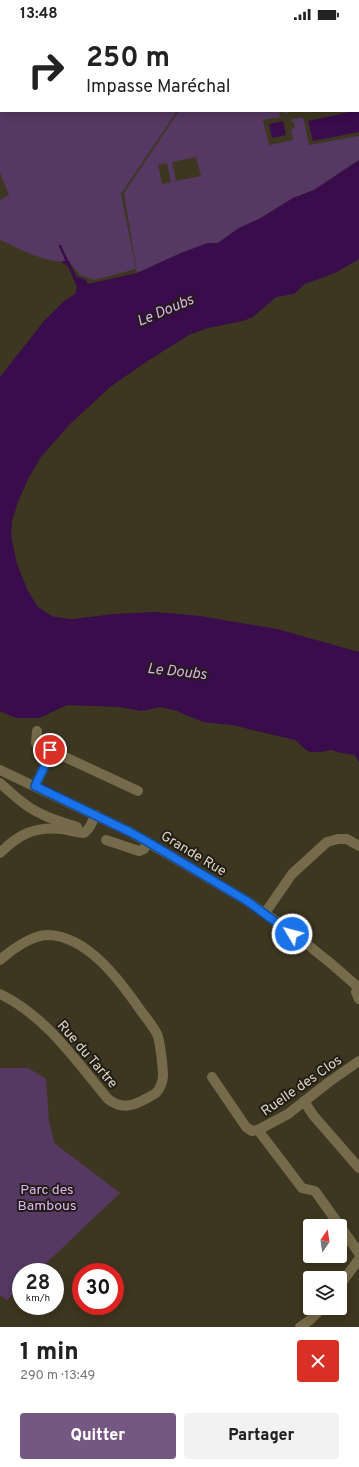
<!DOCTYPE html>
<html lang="fr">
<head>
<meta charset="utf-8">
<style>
	:root { --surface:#fff; --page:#f2f2f2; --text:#222; --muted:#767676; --accent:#745882 }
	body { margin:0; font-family:Overpass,sans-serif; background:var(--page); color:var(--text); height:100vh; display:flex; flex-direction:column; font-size:15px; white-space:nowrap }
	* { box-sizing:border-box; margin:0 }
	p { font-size:13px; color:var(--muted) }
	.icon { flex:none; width:22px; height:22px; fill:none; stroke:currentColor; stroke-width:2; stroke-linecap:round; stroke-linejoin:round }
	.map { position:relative; height:1299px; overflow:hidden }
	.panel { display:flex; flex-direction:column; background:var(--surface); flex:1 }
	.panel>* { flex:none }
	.hud { position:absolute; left:0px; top:0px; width:359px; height:84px; box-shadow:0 2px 10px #0003; background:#fff; color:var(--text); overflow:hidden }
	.needle { width:26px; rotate:13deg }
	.controls { position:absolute; left:303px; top:1191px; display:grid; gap:8px }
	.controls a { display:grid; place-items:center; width:44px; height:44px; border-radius:4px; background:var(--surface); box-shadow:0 2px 10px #0003; font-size:20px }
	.speed { position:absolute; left:12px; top:1235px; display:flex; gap:8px; font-size:20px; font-weight:700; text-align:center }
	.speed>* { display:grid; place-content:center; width:52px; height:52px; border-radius:50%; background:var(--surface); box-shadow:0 2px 10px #0003; line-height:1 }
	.speed small { font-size:10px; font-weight:400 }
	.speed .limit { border:6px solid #d22; background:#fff; color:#111 }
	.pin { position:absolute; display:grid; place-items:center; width:34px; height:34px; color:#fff; margin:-17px; border:2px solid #fff; border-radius:50%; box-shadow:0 1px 4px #0007 }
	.me { position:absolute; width:44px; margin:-22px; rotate:307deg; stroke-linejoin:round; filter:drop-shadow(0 0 3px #0008) }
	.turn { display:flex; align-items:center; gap:14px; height:84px; padding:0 20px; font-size:18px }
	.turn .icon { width:52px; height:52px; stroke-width:2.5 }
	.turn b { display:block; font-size:28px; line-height:34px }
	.round { display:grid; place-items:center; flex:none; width:42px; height:42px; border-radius:4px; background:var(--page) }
	.overview { display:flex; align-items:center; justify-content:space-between; height:68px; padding:0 20px }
	h1 { font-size:24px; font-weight:800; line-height:30px }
	.action { display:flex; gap:8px; margin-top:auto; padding:8px 20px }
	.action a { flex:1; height:46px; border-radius:4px; background:var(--accent); color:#fff; font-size:16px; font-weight:800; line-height:46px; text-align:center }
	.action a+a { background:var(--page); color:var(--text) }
	.status { display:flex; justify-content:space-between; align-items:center; height:28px; padding:0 20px; background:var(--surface); direction:ltr }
	.status svg { height:11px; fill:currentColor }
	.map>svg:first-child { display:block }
	.green { fill:#553962; fill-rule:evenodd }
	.water { fill:#390c4b }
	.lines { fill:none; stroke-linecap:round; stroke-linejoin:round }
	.stream { stroke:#390c4b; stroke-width:2.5 }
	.minor { stroke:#756a49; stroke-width:10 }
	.major { stroke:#b39c55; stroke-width:10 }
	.route-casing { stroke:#114b97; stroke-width:10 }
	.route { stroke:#1a73e8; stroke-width:7 }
	.labels { text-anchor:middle; stroke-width:4; stroke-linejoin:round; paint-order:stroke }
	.street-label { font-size:14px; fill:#dad5c8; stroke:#211e14 }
	.park-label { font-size:14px; fill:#e3b2fc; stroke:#211e14 }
	.water-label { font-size:15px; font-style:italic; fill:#deadf7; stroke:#211e14 }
</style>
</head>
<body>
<div class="status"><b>13:48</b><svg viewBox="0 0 49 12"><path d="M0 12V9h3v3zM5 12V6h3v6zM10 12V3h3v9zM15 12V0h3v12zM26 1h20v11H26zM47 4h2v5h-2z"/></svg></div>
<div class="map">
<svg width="359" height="1299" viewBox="0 0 359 1299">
	<rect width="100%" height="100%" fill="#3d3620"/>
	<g class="green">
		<path d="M0,64H1V83H177L121,166L136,241L94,252L80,247L68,232C50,238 18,220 0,212V172L9,167L0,145Z"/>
		<path d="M179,83H288V85L285,86L284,84L279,85L280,89L263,92L269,117L293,112L291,101L295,100L294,94H292L291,91L303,89L309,117L359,108V132L314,162L293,170L259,191L239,200L218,215H208L181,225L137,245L124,165ZM196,129L201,148L176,153L172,134ZM167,135L171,154L162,156L158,137Z"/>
		<polygon points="0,1040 28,1040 46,1051 49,1093 54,1115 120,1165 37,1244 21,1244 21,1259 7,1272 0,1267"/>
	</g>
	<g class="water">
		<polygon points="359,82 359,104 313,113 308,93"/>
		<polygon points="283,93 286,107 272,110 269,96"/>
		<polygon points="359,132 359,231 335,245 305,256 294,266 276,269 253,289 243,293 208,300 189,307 149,332 110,359 69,397 41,429 28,451 18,474 12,493 11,508 17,536 28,563 38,579 50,587 54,589 72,591 115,586 155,584 200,588 277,601 359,624 359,734 355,727 341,725 331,722 321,724 310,724 306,722 295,712 232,697 203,694 177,683 161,679 141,683 120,679 67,677 39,690 16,690 0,683 0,349 44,293 64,273 75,266 77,259 68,238 61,234 68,232 77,249 85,251 88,256 137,245 181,225 208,215 218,215 239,200 259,191 293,170 314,162"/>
	</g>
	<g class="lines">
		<polyline class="stream" points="60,218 68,235"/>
		<g class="minor">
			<polyline points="221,0 221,1"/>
			<polyline points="37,703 36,715 52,723"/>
			<path d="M0,742L130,804L247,873C286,899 324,928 358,959"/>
			<path d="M0,755C8,762 17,771 26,777C41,788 59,793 77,799"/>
			<polyline points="35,758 52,723 138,763"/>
			<polyline points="106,812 139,823 144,821 148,814"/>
			<path d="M0,825C19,806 35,798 62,801C69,802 76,805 84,805L89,800L96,787"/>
			<polyline points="265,885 292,846 327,814 338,811 347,811 359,818"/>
			<path d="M0,932C11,922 32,907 48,907C88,908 121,954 141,983C147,991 153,998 157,1006C160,1011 163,1041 163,1048C163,1053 160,1061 156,1065C140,1074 126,1085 108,1071C76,1033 46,988 0,966"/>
			<polyline points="359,958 356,964 359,971"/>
			<polyline points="212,1049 246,1099 252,1103 258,1102 288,1086 329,1054 359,1033"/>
			<polyline points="304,1073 313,1087 359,1140"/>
			<polyline points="258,1102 302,1160 315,1163 340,1198"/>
			<polyline points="340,1198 359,1225"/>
			<polyline points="340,1257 359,1231"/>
			<polyline points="300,1299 310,1292 322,1280"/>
		</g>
		<g class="major">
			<polyline points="146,1 151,0"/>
			<polyline points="179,1 185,0"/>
			<polyline points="0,33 1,32"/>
			<polyline points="0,40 1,40"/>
		</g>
	</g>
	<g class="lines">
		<g class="route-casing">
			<polyline id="route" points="50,722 52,723 35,758 130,804 148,814 247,873 292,906"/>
		</g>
		<use href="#route" class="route"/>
	</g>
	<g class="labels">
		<g class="street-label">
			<text transform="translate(194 825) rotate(31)" y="5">Grande Rue</text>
			<text transform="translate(88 1026) rotate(49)" y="5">Rue du Tartre</text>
			<text transform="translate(301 1057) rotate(-35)" y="5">Ruelle des Clos</text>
		</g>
		<g class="park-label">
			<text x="47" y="1166">Parc des<tspan x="47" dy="16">Bambous</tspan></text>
		</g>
		<g class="water-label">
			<text transform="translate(165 282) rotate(-23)" y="5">Le Doubs</text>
			<text transform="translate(177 643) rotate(6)" y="5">Le Doubs</text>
		</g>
	</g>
</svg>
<div class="controls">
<a><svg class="needle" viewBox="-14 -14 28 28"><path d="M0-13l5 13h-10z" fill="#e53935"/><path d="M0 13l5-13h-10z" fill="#767676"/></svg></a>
<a><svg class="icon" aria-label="layers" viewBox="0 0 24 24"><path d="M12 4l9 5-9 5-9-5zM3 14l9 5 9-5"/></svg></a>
</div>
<div class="speed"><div>28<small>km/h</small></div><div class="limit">30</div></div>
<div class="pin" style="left:50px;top:722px;background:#d93025"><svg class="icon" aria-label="arrive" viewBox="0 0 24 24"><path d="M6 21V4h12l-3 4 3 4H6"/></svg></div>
<svg class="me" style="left:292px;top:906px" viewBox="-20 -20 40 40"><circle r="17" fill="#1a73e8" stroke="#fff" stroke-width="3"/><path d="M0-11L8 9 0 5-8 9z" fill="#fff"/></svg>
<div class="hud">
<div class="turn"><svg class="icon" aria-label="right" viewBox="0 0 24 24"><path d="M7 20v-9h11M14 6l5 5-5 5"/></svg><div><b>250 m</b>Impasse Maréchal</div></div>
</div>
</div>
<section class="panel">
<div class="overview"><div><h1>1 min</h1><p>290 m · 13:49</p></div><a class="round" style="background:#d93025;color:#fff"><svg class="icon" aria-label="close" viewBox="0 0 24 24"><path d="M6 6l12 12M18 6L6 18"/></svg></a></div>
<div class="action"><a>Quitter</a><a>Partager</a></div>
</section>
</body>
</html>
